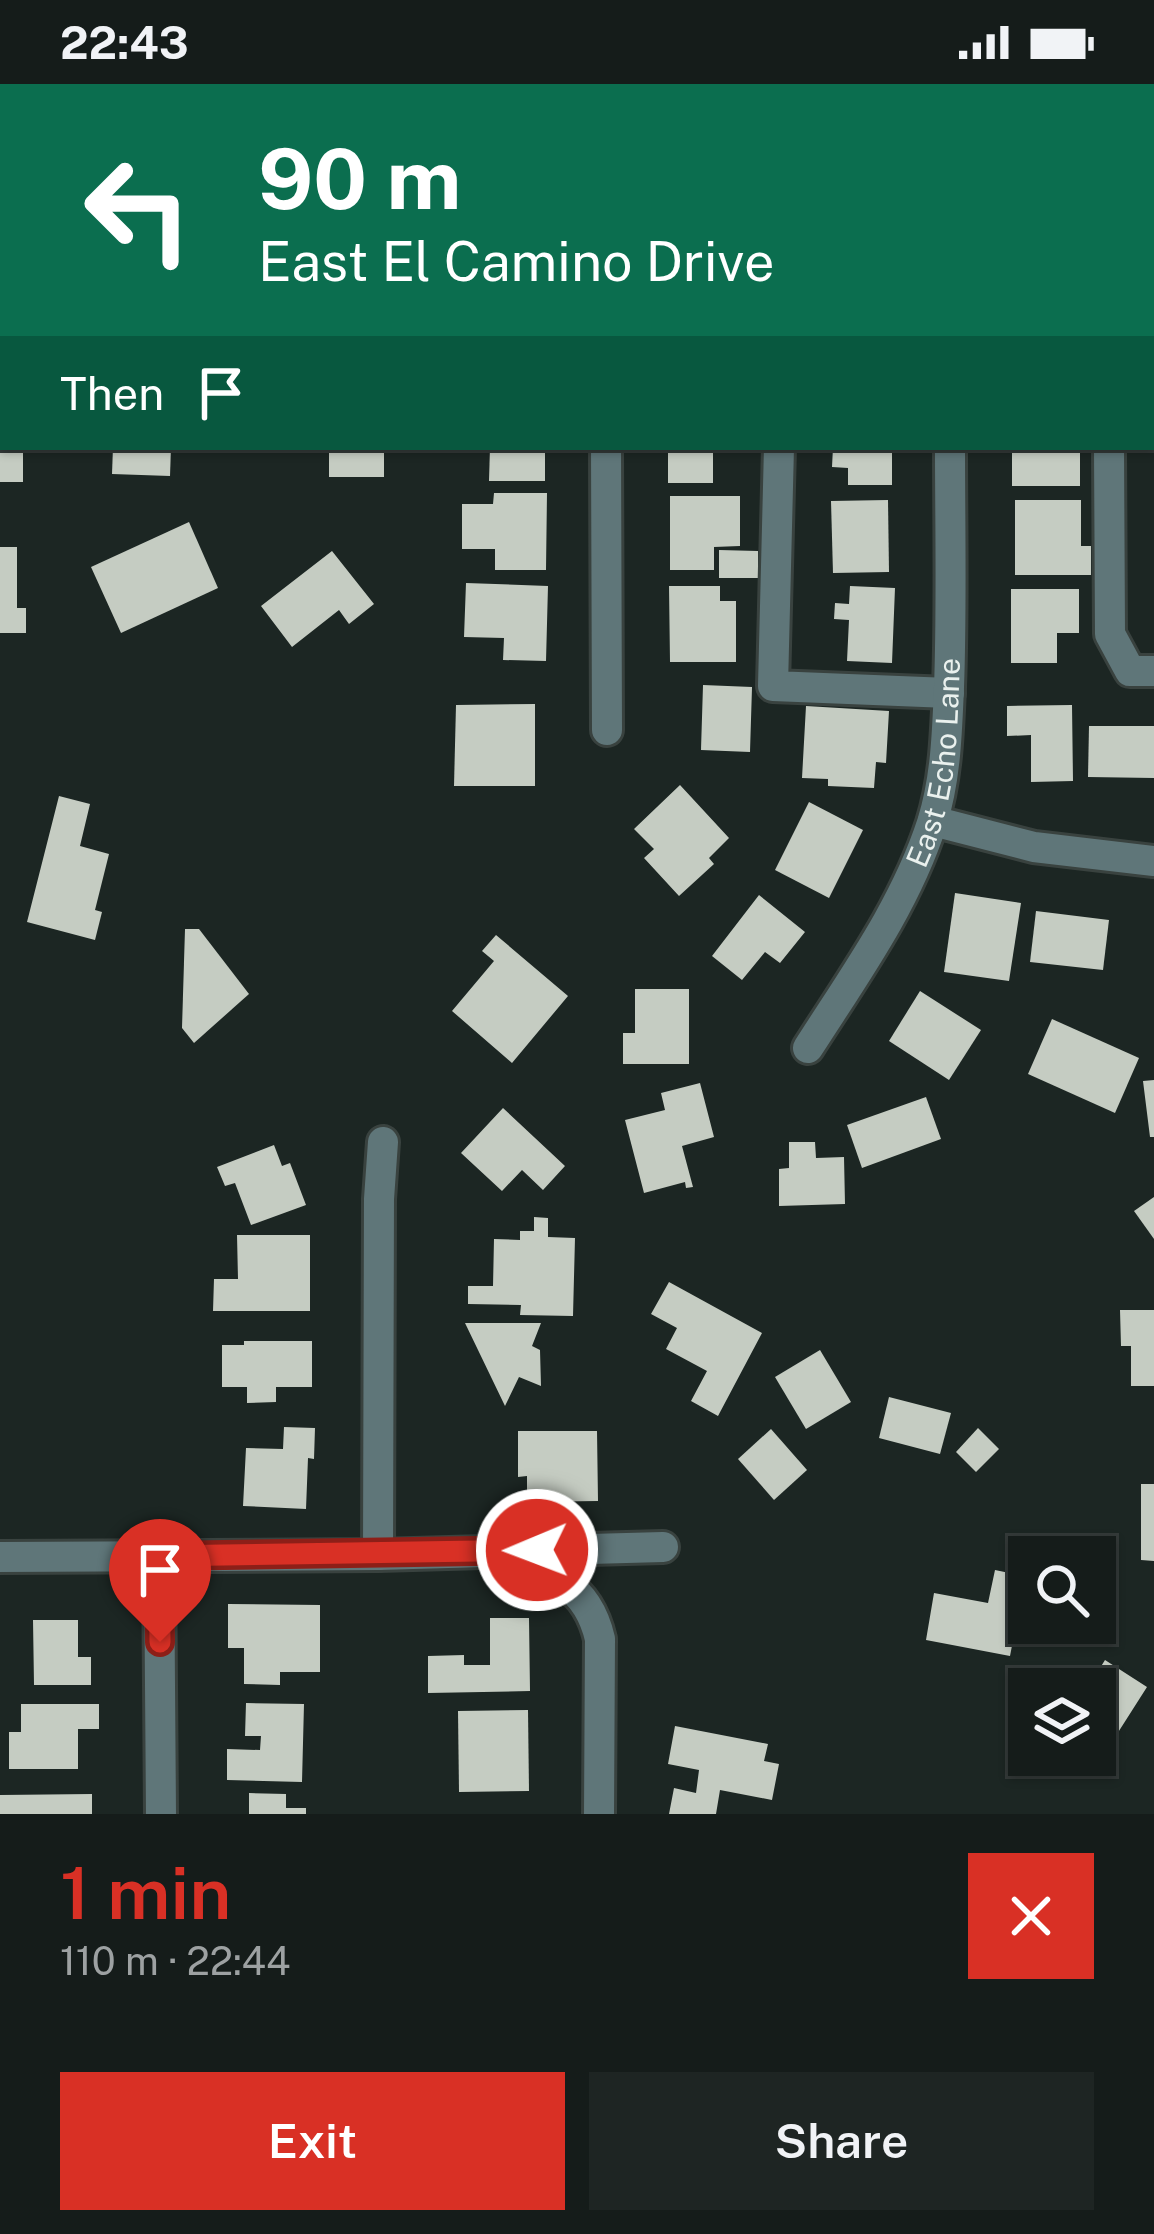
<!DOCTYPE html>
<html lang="en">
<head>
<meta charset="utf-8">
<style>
	:root { --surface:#151c1a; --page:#1e2523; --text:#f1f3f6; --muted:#9da1a2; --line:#343a39; --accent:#d93025 }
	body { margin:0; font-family:"Public Sans",sans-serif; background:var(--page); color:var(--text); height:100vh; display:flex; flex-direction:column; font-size:45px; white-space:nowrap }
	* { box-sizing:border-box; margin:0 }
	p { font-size:39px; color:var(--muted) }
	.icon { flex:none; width:66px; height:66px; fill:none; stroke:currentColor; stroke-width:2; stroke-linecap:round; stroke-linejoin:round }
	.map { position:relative; height:1730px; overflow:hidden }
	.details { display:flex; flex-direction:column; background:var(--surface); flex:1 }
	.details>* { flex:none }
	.top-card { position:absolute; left:0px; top:0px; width:1155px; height:366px; box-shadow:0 3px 9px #0004,0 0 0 3px var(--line); background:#0b6e4f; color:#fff; overflow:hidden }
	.controls { position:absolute; left:1008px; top:1452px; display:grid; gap:24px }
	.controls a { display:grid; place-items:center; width:108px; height:108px; border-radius:0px; background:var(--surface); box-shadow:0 3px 9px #0004,0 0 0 3px var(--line); font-size:60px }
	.pin { position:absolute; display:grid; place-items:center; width:102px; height:102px; color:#fff; margin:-123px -51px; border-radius:50% 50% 50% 0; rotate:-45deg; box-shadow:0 0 12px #0007 }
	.pin .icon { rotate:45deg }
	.me { position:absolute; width:132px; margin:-66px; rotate:269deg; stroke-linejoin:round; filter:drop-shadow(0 0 9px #0008) }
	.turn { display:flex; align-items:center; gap:42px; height:252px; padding:0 60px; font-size:54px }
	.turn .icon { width:156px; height:156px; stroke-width:2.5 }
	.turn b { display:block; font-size:84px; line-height:102px }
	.then { display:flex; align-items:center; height:114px; padding:0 60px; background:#0003; gap:24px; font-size:45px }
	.round { display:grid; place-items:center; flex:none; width:126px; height:126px; border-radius:0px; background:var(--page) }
	.overview { display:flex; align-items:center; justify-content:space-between; height:204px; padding:0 60px }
	h1 { font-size:72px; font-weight:600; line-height:90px; color:var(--accent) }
	.action { display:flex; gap:24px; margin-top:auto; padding:24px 60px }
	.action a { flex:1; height:138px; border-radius:0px; background:var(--accent); color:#fff; font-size:48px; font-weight:600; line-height:138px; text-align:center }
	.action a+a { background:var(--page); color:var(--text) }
	.status { display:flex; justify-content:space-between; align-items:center; height:84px; padding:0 60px; background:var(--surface); direction:ltr }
	.status svg { height:33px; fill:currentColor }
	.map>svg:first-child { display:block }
	.building { fill:#c5ccc2 }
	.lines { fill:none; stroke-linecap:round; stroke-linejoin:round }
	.minor-casing { stroke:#39423f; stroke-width:36 }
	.minor { stroke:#5f7679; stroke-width:30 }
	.route-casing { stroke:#8d1f18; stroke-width:30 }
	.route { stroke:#d93025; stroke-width:21 }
	.labels { text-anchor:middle; stroke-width:12; stroke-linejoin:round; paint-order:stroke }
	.street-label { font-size:30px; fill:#eaf1ee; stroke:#1c2623 }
</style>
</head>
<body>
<div class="status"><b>22:43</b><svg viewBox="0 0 49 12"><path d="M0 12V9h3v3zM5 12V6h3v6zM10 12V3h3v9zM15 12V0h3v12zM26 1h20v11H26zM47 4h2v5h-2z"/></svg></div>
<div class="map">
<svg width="1154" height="1730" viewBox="0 0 1154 1730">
	<rect width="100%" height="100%" fill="#1c2623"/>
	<g class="building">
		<rect x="0" y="363" width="23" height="35"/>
		<polygon points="113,363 171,363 170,392 112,390"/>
		<rect x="329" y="363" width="55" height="30"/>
		<polygon points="490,363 545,363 545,397 489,397"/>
		<rect x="668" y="363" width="45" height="36"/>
		<polygon points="833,363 892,363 892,401 848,401 848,384 832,383"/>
		<rect x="1012" y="363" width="68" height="39"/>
		<polygon points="494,409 547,409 546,486 495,486 495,465 462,465 462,420 493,420"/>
		<polygon points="670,412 740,412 740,462 714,463 714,486 670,486"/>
		<polygon points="888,416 889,488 833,489 831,417"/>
		<polygon points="1015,416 1081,416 1081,462 1091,462 1091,491 1015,491"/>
		<polygon points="189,438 218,504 121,549 91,483"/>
		<polygon points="0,463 17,463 17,524 26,524 26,549 0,549"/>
		<polygon points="719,466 758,467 758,494 719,494"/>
		<polygon points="332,467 374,520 349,540 339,526 292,563 261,522"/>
		<polygon points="466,499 548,502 546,577 503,576 504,554 464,553"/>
		<polygon points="669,502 720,502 720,517 736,517 736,578 670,578"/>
		<polygon points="850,502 895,504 892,579 847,577 849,536 834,535 835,519 849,520"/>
		<polygon points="1011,505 1079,505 1079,549 1057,549 1057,579 1011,579"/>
		<polygon points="703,601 752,603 750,668 701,666"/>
		<polygon points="535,620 535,702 454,702 456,621"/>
		<polygon points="1072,621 1073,697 1031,698 1031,651 1007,652 1007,622"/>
		<polygon points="806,622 889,627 886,679 876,678 874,704 828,702 828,695 802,694"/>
		<polygon points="1089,642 1154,642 1154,694 1088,693"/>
		<polygon points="680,701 729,754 709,774 714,780 679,812 644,774 654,765 634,745"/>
		<polygon points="59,712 90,720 80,762 109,770 95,826 102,828 95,856 27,838"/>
		<polygon points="809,718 863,746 829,814 775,786"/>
		<polygon points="955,809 1021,819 1009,897 944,888"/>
		<polygon points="759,811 805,848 780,879 765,868 742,896 712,872"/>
		<polygon points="1036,827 1109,836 1103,886 1030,878"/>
		<polygon points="185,845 199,845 249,910 194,959 182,944"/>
		<polygon points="496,851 568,912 512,979 452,927 494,877 482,867"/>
		<polygon points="635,905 689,905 689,980 623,980 623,949 635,949"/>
		<polygon points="920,907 981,946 949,996 889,957"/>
		<polygon points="1052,935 1139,974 1115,1029 1028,990"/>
		<polygon points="1154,996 1154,1053 1150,1053 1143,997"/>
		<polygon points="700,999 714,1053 682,1062 693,1103 686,1104 685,1098 644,1109 625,1036 665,1026 661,1009"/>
		<polygon points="926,1013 941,1055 862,1084 847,1041"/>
		<polygon points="503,1024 565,1082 543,1106 522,1086 502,1107 461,1069"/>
		<polygon points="789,1058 815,1058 816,1074 844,1073 845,1120 779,1122 779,1085 789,1084"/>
		<polygon points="274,1061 282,1082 290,1079 306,1121 251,1141 235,1099 225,1102 217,1083"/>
		<polygon points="1154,1113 1154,1155 1134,1127"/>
		<polygon points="534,1133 548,1134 548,1153 575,1154 573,1232 520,1231 521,1221 468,1220 468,1202 493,1202 494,1155 520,1156 520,1147 534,1147"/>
		<polygon points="237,1151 310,1151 310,1227 213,1227 214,1195 238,1195"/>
		<polygon points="669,1198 762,1249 718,1332 691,1317 707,1287 666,1265 677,1244 651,1230"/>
		<polygon points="1120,1226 1154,1226 1154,1302 1131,1302 1131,1262 1121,1262"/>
		<polygon points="465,1239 541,1239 532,1262 540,1266 541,1302 519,1293 505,1322"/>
		<polygon points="244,1257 312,1257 312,1303 276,1303 276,1318 247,1319 247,1303 222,1303 222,1261 244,1261"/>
		<polygon points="820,1266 851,1318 806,1345 775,1293"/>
		<polygon points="889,1313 951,1329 940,1370 879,1354"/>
		<polygon points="284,1343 315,1344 314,1375 308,1374 306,1425 243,1422 246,1364 283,1365"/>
		<polygon points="978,1344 999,1365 976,1388 956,1368"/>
		<polygon points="771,1345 807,1386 774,1416 738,1375"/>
		<polygon points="518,1347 597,1347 598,1417 527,1418 527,1392 518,1393"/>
		<polygon points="1141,1400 1154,1400 1154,1477 1141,1476"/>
		<polygon points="995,1486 1029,1493 1029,1516 1021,1515 1010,1572 926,1556 934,1509 988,1519"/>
		<polygon points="228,1520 320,1521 320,1588 280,1588 280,1601 244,1600 244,1564 228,1564"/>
		<polygon points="490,1534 529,1534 530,1607 428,1609 428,1572 464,1571 464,1581 490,1581"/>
		<polygon points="33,1536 78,1536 78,1573 91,1573 91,1601 34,1601"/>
		<polygon points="1105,1576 1147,1603 1103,1672 1095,1667 1095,1605 1087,1605"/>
		<polygon points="246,1619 304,1620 302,1698 227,1696 227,1665 260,1666 261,1652 245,1652"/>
		<polygon points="21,1620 99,1620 99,1645 78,1645 78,1685 9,1685 9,1648 21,1648"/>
		<polygon points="528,1626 529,1707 459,1708 458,1627"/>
		<polygon points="675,1642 768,1660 764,1677 779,1680 772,1716 720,1706 716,1730 669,1730 674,1704 696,1709 699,1686 668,1680"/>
		<polygon points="249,1709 286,1710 286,1724 306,1724 306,1730 249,1730"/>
		<polygon points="92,1710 92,1730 0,1730 0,1711"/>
	</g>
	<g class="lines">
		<g class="minor-casing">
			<g id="minor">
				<polyline points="249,0 249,3"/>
				<polyline points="605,0 605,3"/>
				<polyline points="788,3 788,0"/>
				<polyline points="1152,33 1154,27"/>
				<polyline points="1152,290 1154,288"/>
				<polyline points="606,363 607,646"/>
				<polyline points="779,363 773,602 949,609"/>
				<polyline points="1109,363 1110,550 1130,587 1154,587"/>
				<polyline points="933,737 1034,763 1154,777"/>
				<path id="s1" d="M808,964C854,892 905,822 932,739C946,694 947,649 949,603C952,523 950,443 950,363"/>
				<polyline points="378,1471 379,1115 383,1058"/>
				<polyline points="159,1472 161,1730"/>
				<polyline points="0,1473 378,1471 663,1463"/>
				<path d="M501,1478C552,1489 587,1499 600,1555L599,1730"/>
			</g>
		</g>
		<use href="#minor" class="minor"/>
	</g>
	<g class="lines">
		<g class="route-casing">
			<polyline id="route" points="160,1558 159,1472 537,1466"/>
		</g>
		<use href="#route" class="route"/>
	</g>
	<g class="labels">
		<g class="street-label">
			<text dy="10" stroke="none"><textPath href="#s1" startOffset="318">East Echo Lane</textPath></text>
		</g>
	</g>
</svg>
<div class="controls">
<a><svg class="icon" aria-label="search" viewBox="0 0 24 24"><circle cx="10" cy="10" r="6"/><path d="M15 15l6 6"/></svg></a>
<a><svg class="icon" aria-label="layers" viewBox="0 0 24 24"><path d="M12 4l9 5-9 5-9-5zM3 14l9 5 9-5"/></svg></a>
</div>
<div class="pin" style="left:160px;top:1558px;background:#d93025"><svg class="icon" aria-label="arrive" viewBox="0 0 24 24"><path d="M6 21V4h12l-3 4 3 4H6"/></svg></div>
<svg class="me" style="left:537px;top:1466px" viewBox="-20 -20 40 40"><circle r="17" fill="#d93025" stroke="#fff" stroke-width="3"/><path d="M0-11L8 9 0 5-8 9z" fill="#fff"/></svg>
<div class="top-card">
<div class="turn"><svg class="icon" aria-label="left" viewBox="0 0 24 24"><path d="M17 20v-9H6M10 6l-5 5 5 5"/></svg><div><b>90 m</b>East El Camino Drive</div></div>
<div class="then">Then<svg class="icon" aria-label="arrive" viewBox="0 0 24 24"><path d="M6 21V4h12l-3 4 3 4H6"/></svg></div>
</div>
</div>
<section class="details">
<div class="overview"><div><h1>1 min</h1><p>110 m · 22:44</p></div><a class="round" style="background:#d93025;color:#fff"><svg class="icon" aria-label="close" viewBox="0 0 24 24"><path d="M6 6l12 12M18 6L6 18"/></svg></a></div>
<div class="action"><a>Exit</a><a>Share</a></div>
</section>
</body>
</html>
